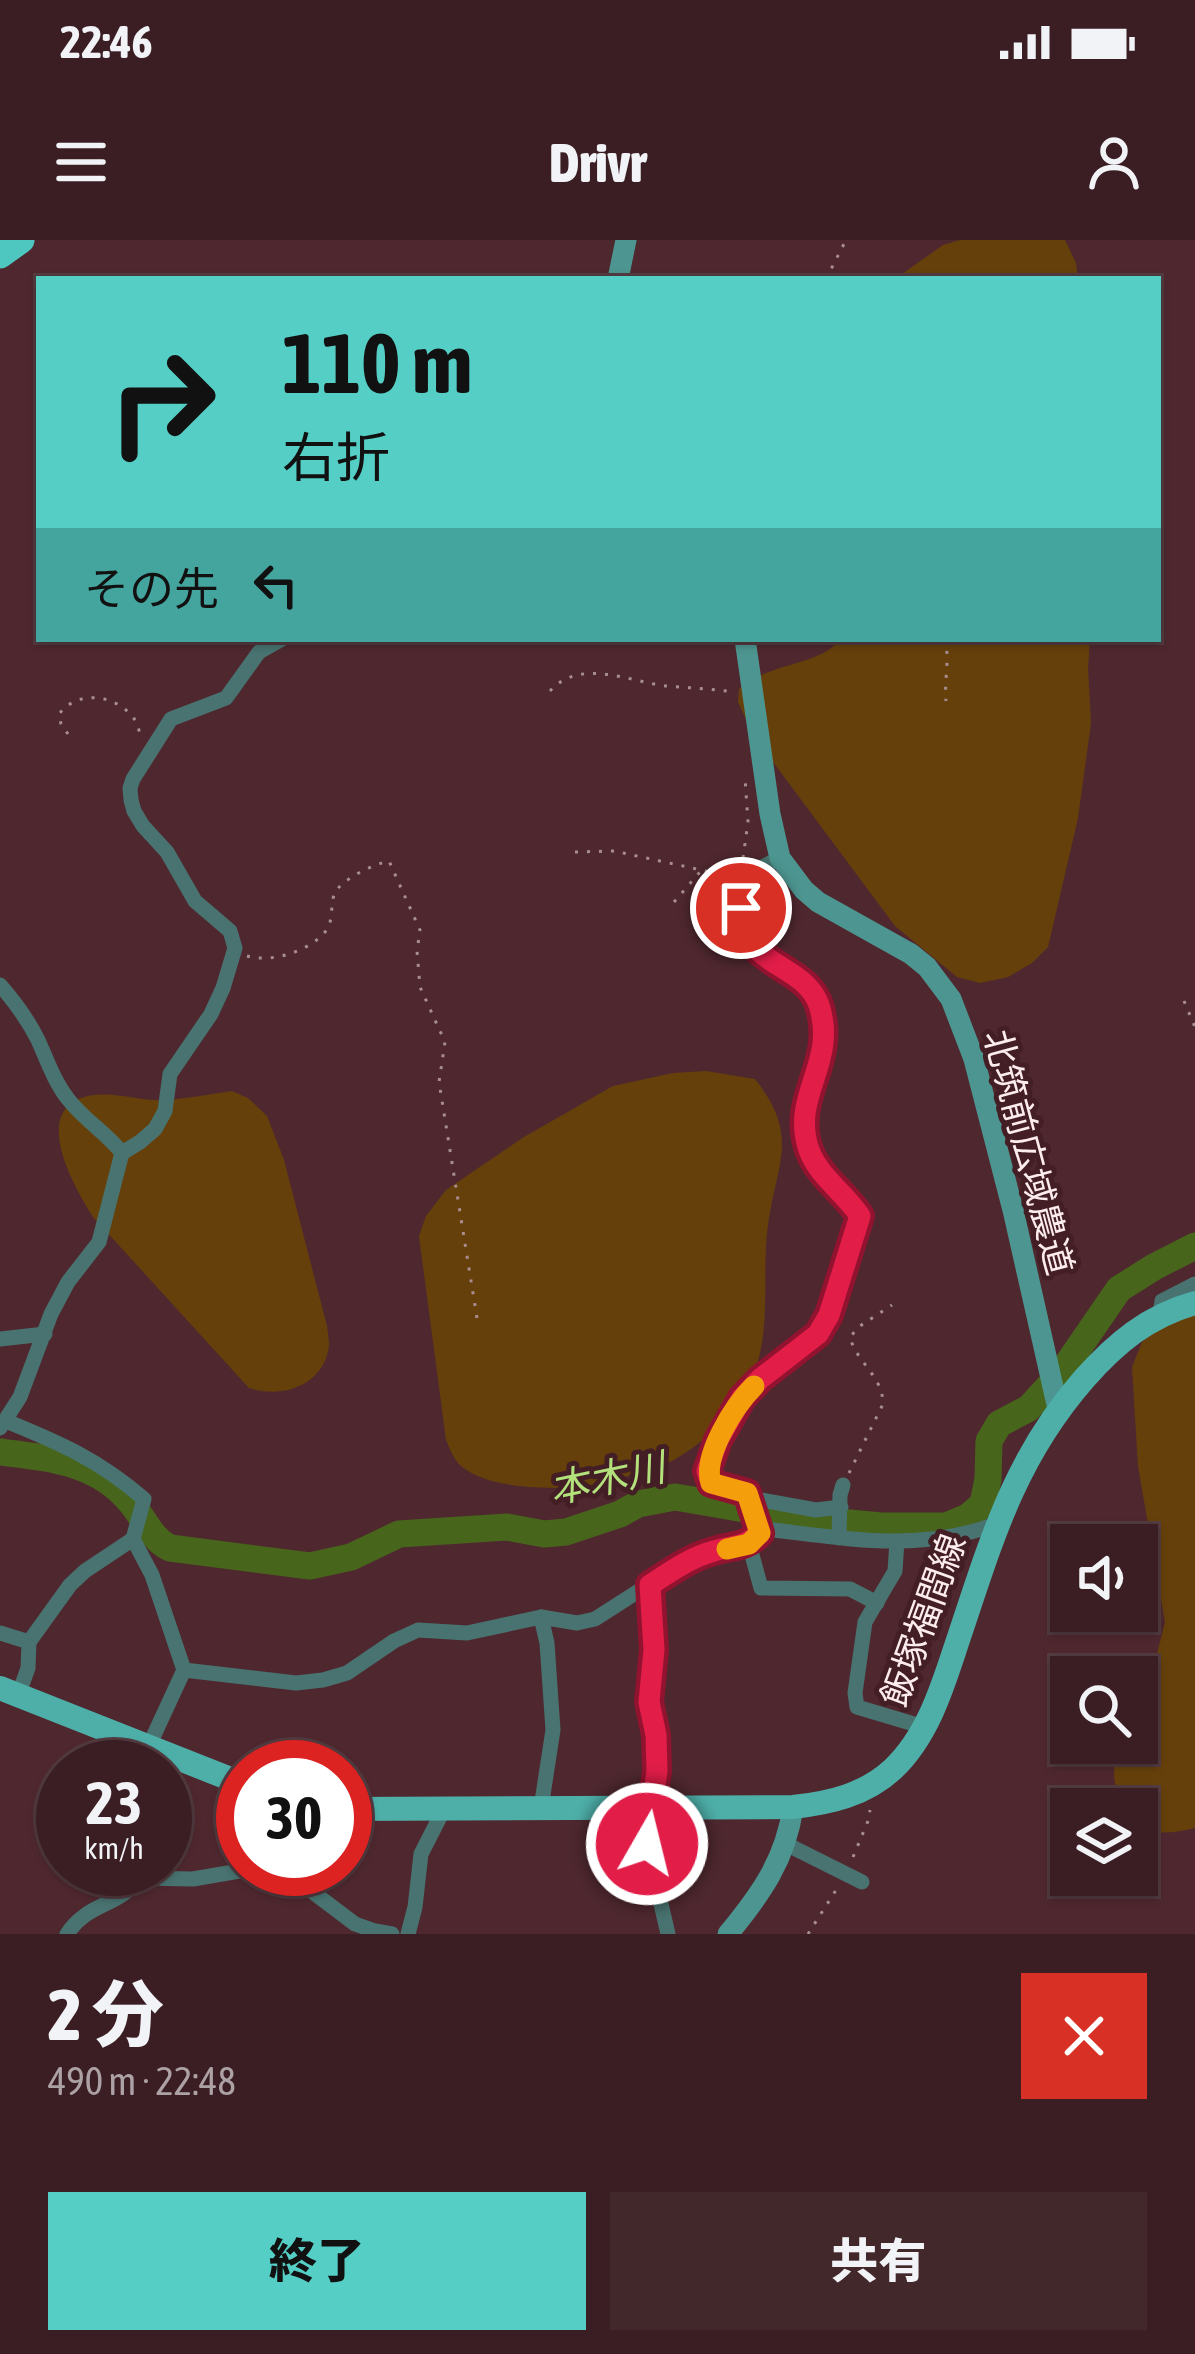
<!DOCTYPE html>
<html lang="ja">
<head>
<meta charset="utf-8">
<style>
	:root { --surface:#3b1e23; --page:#42272b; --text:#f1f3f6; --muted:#aca2a6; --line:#543c41; --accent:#55cec6 }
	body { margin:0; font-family:"Asap Condensed","Noto Sans JP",sans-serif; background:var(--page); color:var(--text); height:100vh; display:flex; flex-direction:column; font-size:45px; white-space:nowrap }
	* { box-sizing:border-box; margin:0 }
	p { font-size:39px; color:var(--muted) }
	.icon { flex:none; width:66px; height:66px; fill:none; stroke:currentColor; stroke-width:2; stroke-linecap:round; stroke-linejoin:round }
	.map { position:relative; height:1694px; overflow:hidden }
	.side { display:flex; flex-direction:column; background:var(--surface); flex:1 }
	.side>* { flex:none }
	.top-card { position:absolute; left:36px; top:36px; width:1125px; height:366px; border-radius:0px; box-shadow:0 3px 9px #0004,0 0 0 3px var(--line); background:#55cec6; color:#111; overflow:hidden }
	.buttons { position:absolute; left:1050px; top:1284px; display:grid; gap:24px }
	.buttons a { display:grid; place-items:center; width:108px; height:108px; border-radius:0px; background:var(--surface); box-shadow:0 3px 9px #0004,0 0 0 3px var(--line); font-size:60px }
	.speed { position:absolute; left:36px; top:1500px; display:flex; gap:24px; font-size:60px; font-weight:700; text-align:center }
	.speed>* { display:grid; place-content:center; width:156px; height:156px; border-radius:50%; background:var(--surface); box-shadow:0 3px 9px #0004,0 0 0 3px var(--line); line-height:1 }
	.speed small { font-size:30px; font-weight:400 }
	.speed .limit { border:18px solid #d22; background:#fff; color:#111 }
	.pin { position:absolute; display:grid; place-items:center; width:102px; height:102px; color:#fff; margin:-51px; border:6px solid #fff; border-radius:50%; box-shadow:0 3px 12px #0007 }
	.me { position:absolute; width:132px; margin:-66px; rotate:8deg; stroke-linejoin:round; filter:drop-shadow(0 0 9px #0008) }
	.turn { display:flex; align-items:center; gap:42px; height:252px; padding:0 48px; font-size:54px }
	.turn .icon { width:156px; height:156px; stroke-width:2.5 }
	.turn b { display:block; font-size:84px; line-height:102px }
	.then { display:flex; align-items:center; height:114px; padding:0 48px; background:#0003; gap:24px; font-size:45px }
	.round { display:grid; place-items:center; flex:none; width:126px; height:126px; border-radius:0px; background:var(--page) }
	.overview { display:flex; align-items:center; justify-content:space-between; height:204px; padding:0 48px }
	h1 { font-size:72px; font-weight:800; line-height:90px }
	.action { display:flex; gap:24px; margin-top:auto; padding:24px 48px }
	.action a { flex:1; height:138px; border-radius:0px; background:var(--accent); color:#111; font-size:48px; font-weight:800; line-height:138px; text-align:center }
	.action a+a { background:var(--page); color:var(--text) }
	.status { display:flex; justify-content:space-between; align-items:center; height:84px; padding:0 60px; background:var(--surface); direction:ltr }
	.status svg { height:33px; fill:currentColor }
	header { display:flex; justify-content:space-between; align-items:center; height:156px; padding:0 48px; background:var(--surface); font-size:54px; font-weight:800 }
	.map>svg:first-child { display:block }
	.green { fill:#66400b }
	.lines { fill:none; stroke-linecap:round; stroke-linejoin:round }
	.river { stroke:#47661b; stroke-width:27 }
	.path { stroke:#a88d91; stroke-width:3; stroke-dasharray:3 9; stroke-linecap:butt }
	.street { stroke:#487370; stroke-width:15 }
	.secondary { stroke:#4d9590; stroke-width:21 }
	.primary { stroke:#4eafa9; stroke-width:24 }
	.highway { stroke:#4dc7bf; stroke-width:27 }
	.route-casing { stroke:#92132f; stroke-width:30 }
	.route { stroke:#e11d48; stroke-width:21 }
	.slow { stroke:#f59e0b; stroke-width:21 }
	.labels { text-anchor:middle; stroke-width:10; stroke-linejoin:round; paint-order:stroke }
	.street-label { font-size:36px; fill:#fcecee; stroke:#441e25 }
	.water-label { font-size:39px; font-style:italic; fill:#b3e27d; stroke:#441e25 }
</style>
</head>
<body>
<div class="status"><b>22:46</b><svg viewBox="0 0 49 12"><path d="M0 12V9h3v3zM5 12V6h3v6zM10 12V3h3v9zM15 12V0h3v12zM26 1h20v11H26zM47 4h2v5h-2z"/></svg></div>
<header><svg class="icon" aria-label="menu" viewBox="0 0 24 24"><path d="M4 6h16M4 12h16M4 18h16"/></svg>Drivr<svg class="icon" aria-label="person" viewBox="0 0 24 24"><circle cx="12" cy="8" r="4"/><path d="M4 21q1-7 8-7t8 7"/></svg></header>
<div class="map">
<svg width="1195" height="1694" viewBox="0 0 1195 1694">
	<rect width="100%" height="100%" fill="#4f282f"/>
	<g class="green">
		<polygon points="960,0 1065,0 1076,23 1078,39 895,39 943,5"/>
		<path d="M840,399H1090L1088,429L1091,483L1078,578L1048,707L1032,723L1008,737L980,743L957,737L895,686L753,495L738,462L739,449C767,423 823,425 840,399Z"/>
		<path d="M706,831L755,839C800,896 777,921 768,985C760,1042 776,1103 743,1155C727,1179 702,1204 677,1218C670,1223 660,1225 651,1227C635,1233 617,1241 599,1244C563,1250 496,1251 465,1229C454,1222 451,1211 446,1200L419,996L426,976L446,950L524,897L613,846L673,833Z"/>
		<path d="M232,851L248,858L267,876L284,920L327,1086C328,1093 329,1100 329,1106C324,1146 281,1159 249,1148L93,977C74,947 26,864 94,855C118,852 143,862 168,860C189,858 211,854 232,851Z"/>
		<path d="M1195,1069V1588C1175,1593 1156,1595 1137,1588V1569H1121C1114,1546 1110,1525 1121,1503H1137V1467L1154,1426L1165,1382L1138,1226L1132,1127L1142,1102L1168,1074Z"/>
	</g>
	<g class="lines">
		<path class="river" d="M0,1212C50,1218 99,1222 132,1264C145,1280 152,1300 170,1308L310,1326L351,1317L399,1294L507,1287L544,1294L566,1292L620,1274L638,1264L675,1257L797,1278L881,1286H946L968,1277L983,1264L988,1239L989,1201L999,1184L1029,1168L1062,1132L1119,1049L1154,1027L1195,1006"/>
		<g class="path">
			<polyline points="826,39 846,0"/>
			<path d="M945,399C950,420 944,439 946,461"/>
			<path d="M550,451C581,417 629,442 667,446C690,448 712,449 734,452"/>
			<path d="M68,494L61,484L59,474C78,449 117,454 135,480C138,484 140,495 141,499"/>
			<polyline points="575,612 614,611 729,636"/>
			<polyline points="743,618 748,582 745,538"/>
			<polyline points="674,662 700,632"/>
			<path d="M247,716C271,723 308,712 325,692C334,681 330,667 334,655C339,640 374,624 389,621L420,690L417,711L420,747L445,802L439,842L477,1078"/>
			<polyline points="1184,761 1195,787"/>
			<path d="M849,1233L883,1164C883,1136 856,1122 850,1097L860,1086L892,1065"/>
			<polyline points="853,1617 868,1581 870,1570"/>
			<polyline points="808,1694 838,1647"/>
		</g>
		<g class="street">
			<path d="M0,745C15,762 28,780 38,800C47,820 54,841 68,859C85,881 107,893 122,913L99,1002L68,1042L51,1074L20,1157L0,1188"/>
			<polyline points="122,913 140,902 155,889 165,871 170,834 211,774 223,748 235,708 230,691 195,661 167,612 143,586 134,571 131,560 130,548 133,539 171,479 226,458 259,412 282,399"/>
			<polyline points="1160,1075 1162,1061 1195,1044"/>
			<polyline points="0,1099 45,1094"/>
			<path d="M6,1181C60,1203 99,1220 144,1259L133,1299L152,1335L184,1430"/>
			<polyline points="750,1258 816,1270 841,1267"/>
			<path d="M761,1293L747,1253L711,1243L707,1231L719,1200L742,1158L818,1094L829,1075L859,975C844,952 819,937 809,909C790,856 839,821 819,765C808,735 777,730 757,709C740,691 741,662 741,638L780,618"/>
			<polyline points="839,1298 840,1255 843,1245"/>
			<polyline points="897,1301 895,1331 865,1382 855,1453 857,1467 924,1487"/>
			<polyline points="749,1304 761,1348 850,1349 877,1363"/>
			<polyline points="650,1344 654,1410 649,1462 656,1495 657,1531 647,1604 668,1694"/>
			<polyline points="541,1377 547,1403 553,1490 541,1568"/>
			<polyline points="0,1393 29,1402 28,1428 18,1456"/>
			<polyline points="29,1402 70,1345 85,1331 133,1299"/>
			<path d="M145,1527L148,1508L184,1430L296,1443L323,1440L347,1433L394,1401L418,1390L467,1393L541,1377L577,1383L595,1379L676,1327L714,1311L749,1304L761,1293L773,1290C849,1299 922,1312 996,1284"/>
			<polyline points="786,1604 862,1642"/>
			<polyline points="140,1638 193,1639 251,1629 306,1647 355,1684 375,1691 392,1694"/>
			<path d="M67,1694C88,1662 117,1668 140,1638L139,1632"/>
			<polyline points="408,1694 415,1667 421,1614 444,1569"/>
		</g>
		<g class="secondary">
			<polyline points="618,39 626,0"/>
			<polyline points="745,399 770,574 780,618 804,650 818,662 911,714 927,727 951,759 974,819 1013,970 1058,1169"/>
			<path d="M728,1694C761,1654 786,1619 793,1567"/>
		</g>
		<g class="primary">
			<polyline points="0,1448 243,1544"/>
			<path d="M345,1569L793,1567C830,1563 865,1555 893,1529C931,1493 945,1438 961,1391C993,1295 1016,1217 1084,1139C1116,1103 1148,1076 1195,1063"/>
		</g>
		<polyline class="highway" points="0,15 21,0"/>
	</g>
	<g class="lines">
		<g class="route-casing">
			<path id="route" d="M647,1604L657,1531L656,1495L649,1462L654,1410L650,1345C670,1332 691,1317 714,1311C733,1305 745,1308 760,1293L747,1253L711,1243L707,1231L718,1200L742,1158L760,1139L818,1094L829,1075L860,976C844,952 819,937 809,910C790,855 838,824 819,765C809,736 778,730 758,710C748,700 743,682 741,668"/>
		</g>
		<use href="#route" class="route"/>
		<path class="slow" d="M727,1309L749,1304L760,1293L747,1253L711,1243C702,1216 735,1165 754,1146"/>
	</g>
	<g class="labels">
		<g class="street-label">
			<text transform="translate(1029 912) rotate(75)" y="13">北筑前広域農道</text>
			<text transform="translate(923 1380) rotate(-70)" y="13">飯塚福間線</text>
		</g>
		<g class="water-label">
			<text transform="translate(607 1238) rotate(-12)" y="14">本木川</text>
		</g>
	</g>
</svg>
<div class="buttons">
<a><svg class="icon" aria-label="sound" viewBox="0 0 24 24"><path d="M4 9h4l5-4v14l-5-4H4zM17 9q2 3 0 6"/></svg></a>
<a><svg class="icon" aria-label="search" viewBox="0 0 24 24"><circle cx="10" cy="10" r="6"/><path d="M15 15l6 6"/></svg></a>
<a><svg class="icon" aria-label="layers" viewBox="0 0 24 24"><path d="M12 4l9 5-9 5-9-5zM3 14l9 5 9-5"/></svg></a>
</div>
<div class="speed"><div>23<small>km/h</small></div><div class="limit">30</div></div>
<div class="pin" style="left:741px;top:668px;background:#d93025"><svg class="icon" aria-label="arrive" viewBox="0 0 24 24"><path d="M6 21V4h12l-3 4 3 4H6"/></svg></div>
<svg class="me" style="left:647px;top:1604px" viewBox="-20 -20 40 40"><circle r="17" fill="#e11d48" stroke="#fff" stroke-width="3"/><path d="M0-11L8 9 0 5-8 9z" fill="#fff"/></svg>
<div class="top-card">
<div class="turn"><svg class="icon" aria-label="right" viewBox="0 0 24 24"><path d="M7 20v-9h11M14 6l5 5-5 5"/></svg><div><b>110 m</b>右折</div></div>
<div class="then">その先<svg class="icon" aria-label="left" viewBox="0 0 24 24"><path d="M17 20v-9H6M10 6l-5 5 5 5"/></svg></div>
</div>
</div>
<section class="side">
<div class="overview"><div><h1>2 分</h1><p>490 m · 22:48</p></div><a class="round" style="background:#d93025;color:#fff"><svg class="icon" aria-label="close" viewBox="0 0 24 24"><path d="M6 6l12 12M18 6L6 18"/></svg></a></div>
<div class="action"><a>終了</a><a>共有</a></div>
</section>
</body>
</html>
